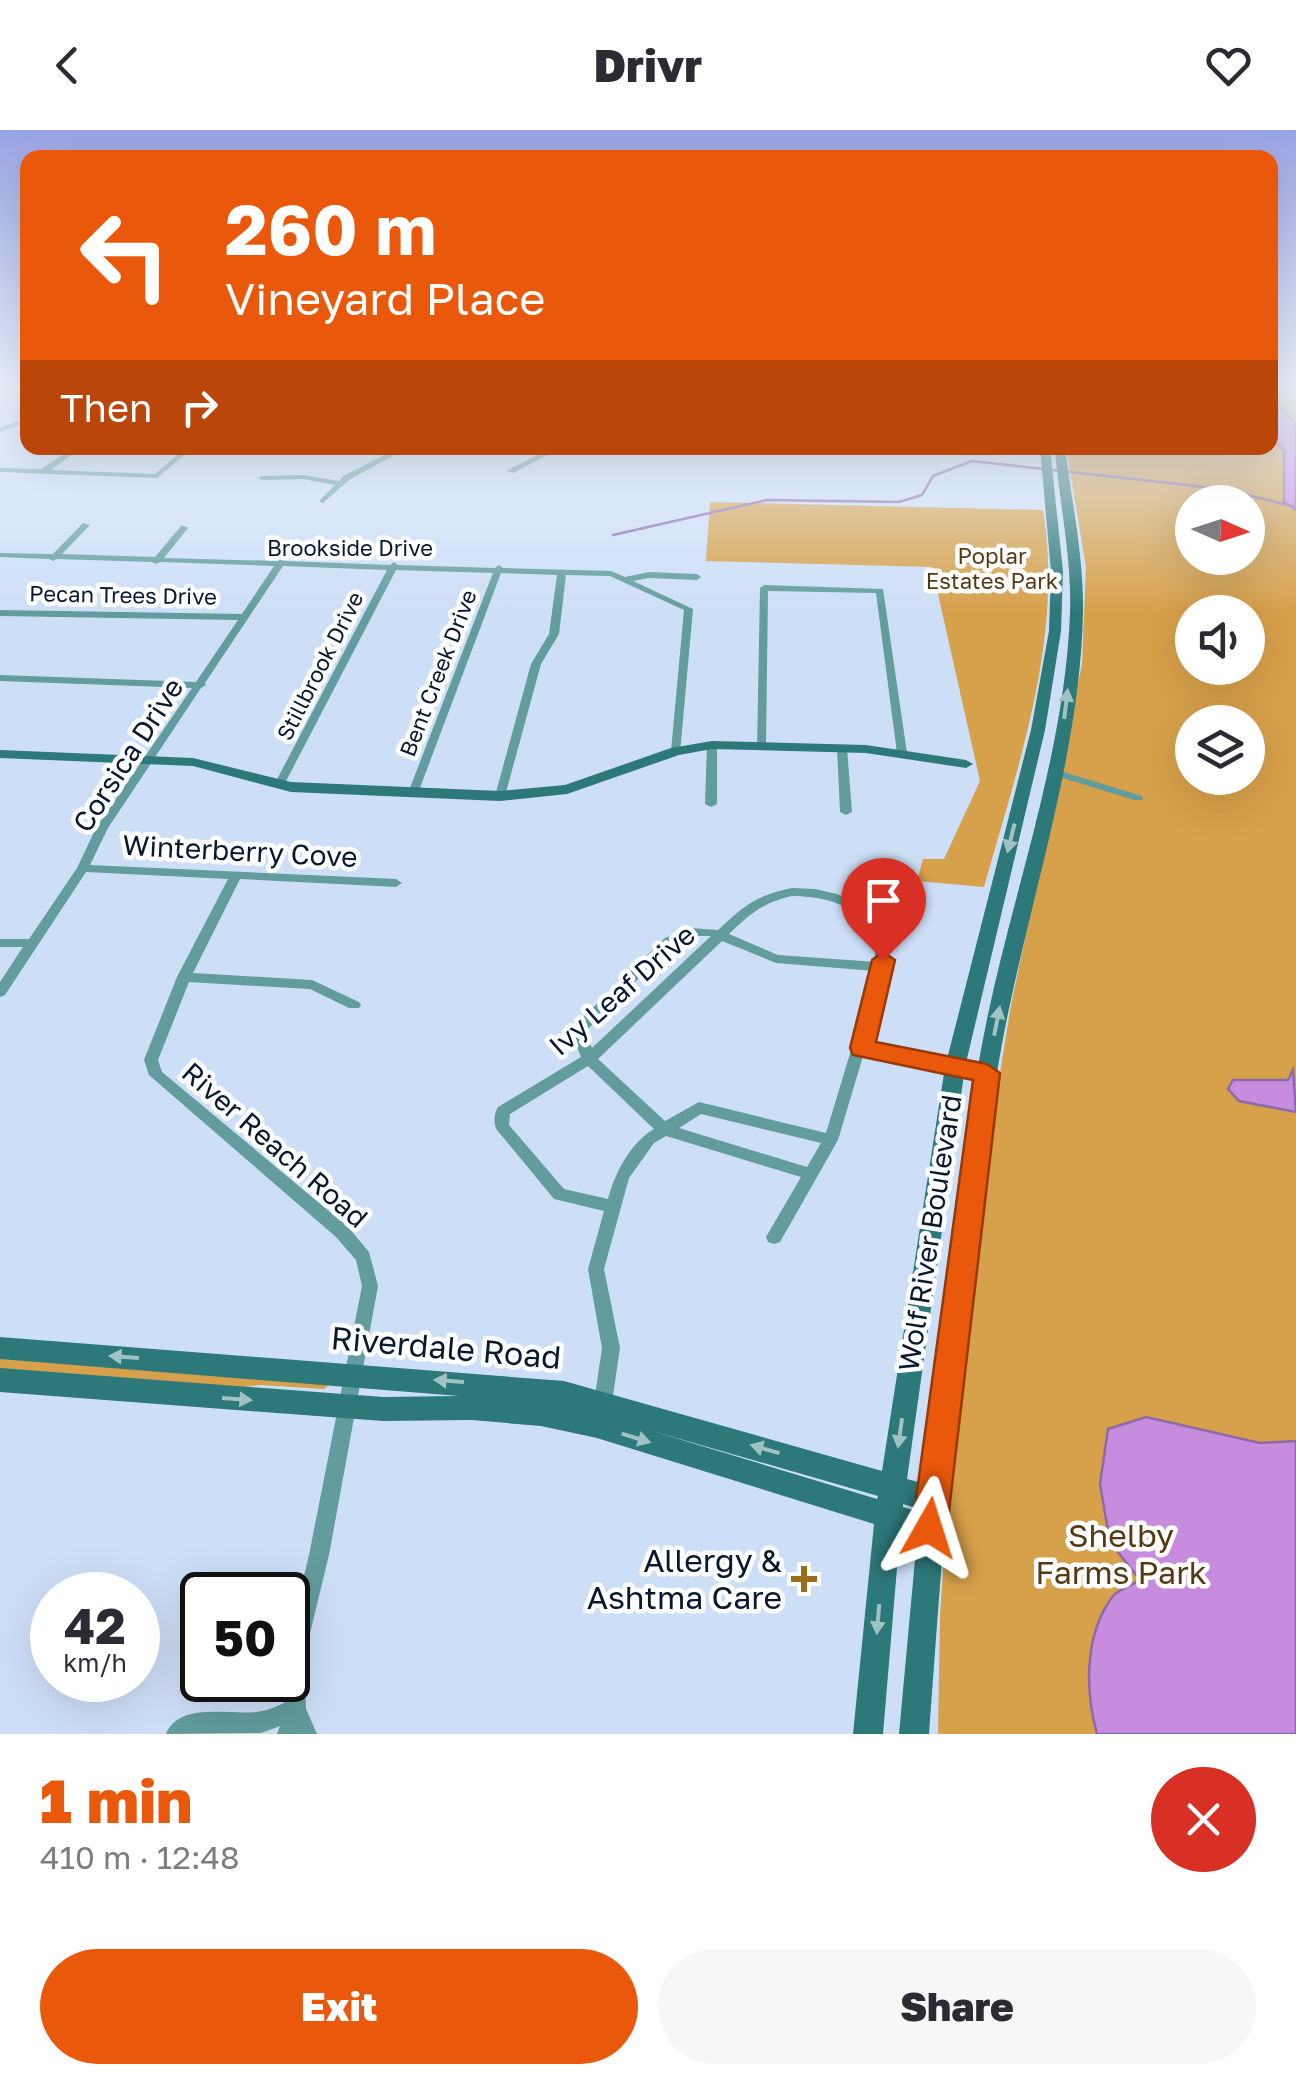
<!DOCTYPE html>
<html lang="en">
<head>
<meta charset="utf-8">
<style>
	:root { --surface:#fff; --page:#f7f7f7; --text:#2b2b33; --muted:#7c7c81; --accent:#ea580c }
	body { margin:0; font-family:"Golos Text",sans-serif; background:var(--page); color:var(--text); height:100vh; display:flex; flex-direction:column; font-size:38px; white-space:nowrap }
	* { box-sizing:border-box; margin:0 }
	p { font-size:32px; color:var(--muted) }
	.icon { flex:none; width:55px; height:55px; fill:none; stroke:currentColor; stroke-width:2; stroke-linecap:round; stroke-linejoin:round }
	.map { position:relative; height:1604px; overflow:hidden }
	.panel { display:flex; flex-direction:column; background:var(--surface); flex:1 }
	.panel>* { flex:none }
	.banner { position:absolute; left:20px; top:20px; width:1258px; height:305px; border-radius:20px; box-shadow:0 10px 40px #0002; background:#ea580c; color:#fff; overflow:hidden }
	.needle { width:65px; rotate:93deg }
	.fabs { position:absolute; left:1175px; top:355px; display:grid; gap:20px }
	.fabs a { display:grid; place-items:center; width:90px; height:90px; border-radius:50%; background:var(--surface); box-shadow:0 10px 40px #0002; font-size:50px }
	.speed { position:absolute; left:30px; top:1442px; display:flex; gap:20px; font-size:50px; font-weight:700; text-align:center }
	.speed>* { display:grid; place-content:center; width:130px; height:130px; border-radius:50%; background:var(--surface); box-shadow:0 10px 40px #0002; line-height:1 }
	.speed small { font-size:25px; font-weight:400 }
	.speed .limit { border:5px solid #111; border-radius:15px; background:#fff; color:#111 }
	.pin { position:absolute; display:grid; place-items:center; width:85px; height:85px; color:#fff; margin:-102px -42px; border-radius:50% 50% 50% 0; rotate:-45deg; box-shadow:0 0 10px #0007 }
	.pin .icon { rotate:45deg }
	.me { position:absolute; width:110px; margin:-55px; rotate:6deg; stroke-linejoin:round; filter:drop-shadow(0 0 8px #0008) }
	.turn { display:flex; align-items:center; gap:35px; height:210px; padding:0 40px; font-size:45px }
	.turn .icon { width:130px; height:130px; stroke-width:2.5 }
	.turn b { display:block; font-size:70px; line-height:85px }
	.then { display:flex; align-items:center; height:95px; padding:0 40px; background:#0003; gap:20px; font-size:38px }
	.round { display:grid; place-items:center; flex:none; width:105px; height:105px; border-radius:52px; background:var(--page) }
	.overview { display:flex; align-items:center; justify-content:space-between; height:170px; padding:0 40px }
	h1 { font-size:60px; font-weight:800; line-height:75px; color:var(--accent) }
	.cta { display:flex; gap:20px; margin-top:auto; padding:20px 40px }
	.cta a { flex:1; height:115px; border-radius:60px; background:var(--accent); color:#fff; font-size:40px; font-weight:800; line-height:115px; text-align:center }
	.cta a+a { background:var(--page); color:var(--text) }
	header { display:flex; justify-content:space-between; align-items:center; height:130px; padding:0 40px; background:var(--surface); font-size:45px; font-weight:800 }
	.map>svg:first-child { display:block }
	.green { fill:#d7a04a; fill-rule:evenodd }
	.water { fill:#c88cdf; stroke:#8e69aa; stroke-width:2.5 }
	.lines { fill:none; stroke-linecap:round; stroke-linejoin:round }
	.stream { stroke:#8e69aa; stroke-width:2.5 }
	.street { fill:#629c9c; fill-rule:evenodd }
	.secondary { fill:#2d7879; fill-rule:evenodd }
	.oneway { fill:#a0c2c2 }
	.route { fill:#ea580c; stroke:#983908; stroke-width:2.5 }
	.poi-dot { fill:#9a6c1d; stroke:#fefefe; stroke-width:4 }
	.labels { text-anchor:middle; stroke-width:9; stroke-linejoin:round; paint-order:stroke }
	.far-street-label { font-size:22px; fill:#08182e; stroke:#fefefe }
	.far-park-label { font-size:22px; fill:#533a12; stroke:#fefefe }
	.street-label { font-size:28px; fill:#08182e; stroke:#fefefe }
	.near-street-label { font-size:32px; fill:#08182e; stroke:#fefefe }
	.near-park-label { font-size:32px; fill:#533a12; stroke:#fefefe }
	.near-poi-label { font-size:32px; fill:#08182e; stroke:#fefefe; text-anchor:end }
</style>
</head>
<body>
<header><svg class="icon" aria-label="back" viewBox="0 0 24 24"><path d="M15 5l-7 7 7 7"/></svg>Drivr<svg class="icon" aria-label="heart" viewBox="0 0 24 24"><path d="M12 20l-8-8c-3-5 5-10 8-4 3-6 11-1 8 4z"/></svg></header>
<div class="map">
<svg width="1296" height="1604" viewBox="0 0 1296 1604">
	<rect width="100%" height="100%" fill="#cddff7"/>
	<g class="green">
		<path d="M1270,258H1296V1604H938L940,1485L950,1337L979,1073L1011,875L1082,534L1086,437L1066,318H1270ZM1192,372H1248V428H1192ZM1192,482H1248V538H1192ZM1192,592H1248V648H1192Z"/>
		<path d="M710,372L1043,380C1064,507 1018,636 984,757L917,751L923,729H944L980,651L932,437L706,431Z"/>
		<polygon points="0,1226 330,1254 324,1259 260,1255 228,1259 0,1242"/>
	</g>
	<g class="water">
		<polygon points="1270,266 1296,294 1296,380 1284,372 1284,320 1270,307"/>
		<polygon points="1293,940 1296,982 1239,971 1228,959 1233,950 1288,950"/>
		<path d="M1146,1287L1260,1313L1296,1311V1604H1097C1085,1561 1084,1504 1113,1466C1119,1459 1132,1455 1140,1450L1110,1412L1100,1354L1108,1299Z"/>
	</g>
	<g class="lines">
		<polyline class="stream" points="613,405 767,370 899,372 922,365 933,346 972,331 1223,359 1296,377"/>
		<g class="street">
			<polygon points="28,287 28,292 0,302 0,298"/>
			<polygon points="73,318 81,318 51,340 155,344 185,318 193,318 157,348 0,342 0,338 41,339"/>
			<polygon points="399,318 407,318 349,350 323,373 319,371 335,355 303,349 262,350 258,348 262,346 303,345 339,351 343,346"/>
			<polygon points="552,318 561,318 513,343 506,341"/>
			<path d="M83,393L90,395L62,424L155,427L181,396H184L188,398L164,428L278,431L291,411H294L298,413L286,431L390,435L394,432L398,435L495,438L499,435L503,438L611,441L625,447L649,442L697,444L701,447L697,450L649,448L633,451L693,479L680,623H672L671,621L684,480L610,446L566,445L559,504L541,534L505,666L500,669L495,666L531,534L549,504L557,445L501,443L418,663L413,666L408,663L493,443L396,440L284,655L279,658L274,655L387,440L283,436L205,553L206,555L201,558L108,698L90,735L396,749L402,753L396,757L240,749L193,843L312,850L359,872L361,875L359,878H349L310,859L189,852L158,930L162,942L348,1097L369,1122L378,1156L329,1425L304,1528L306,1579L317,1604H277L280,1596L261,1603L166,1604C180,1570 233,1587 262,1581C269,1580 277,1576 284,1573V1550H288V1513L309,1425L362,1156L356,1130L336,1107L149,945L144,930L177,847L228,749L86,742L5,865L0,867V852L23,817H0V809H29L77,738L96,698L192,558L0,551V545L196,552L238,490L0,486V480L242,484L274,436L160,432L156,434L152,432L57,429L53,431L49,429L0,427V423L53,424Z"/>
			<polygon points="764,455 883,459 907,623 906,625 902,626 897,623 876,463 768,461 766,616 761,619 757,618 760,458"/>
			<polygon points="712,612 717,615 717,674 711,677 705,674 707,615"/>
			<polygon points="842,615 847,618 852,682 846,685 840,682 837,618"/>
			<polygon points="1054,639 1142,666 1143,668 1142,670 1134,670 1050,644 1049,642 1050,640"/>
			<path d="M792,758L815,759L837,764L861,775L876,790L887,812L889,837L867,914L992,939L994,943L992,947L987,948L864,923L838,1010L780,1112L774,1114L768,1112L766,1107L801,1047L666,1006L654,1013L629,1048L604,1139L620,1218L611,1279L608,1285L602,1288L596,1285L593,1279L602,1218L588,1139L604,1081L554,1069L497,1000C493,994 494,983 498,977L581,927L571,901L573,897L665,808L690,798L718,800C745,775 755,766 792,758ZM792,766C839,767 872,781 876,832L778,825L729,804C750,784 762,773 792,766ZM692,806H711L592,918L585,902L673,814ZM722,811L776,833L875,841L826,1003L699,972L665,991L598,929ZM588,936L654,999C630,1013 615,1043 608,1069L564,1059L509,995L510,984ZM701,984L821,1013L807,1037L679,998Z"/>
		</g>
		<g class="secondary">
			<path d="M1040,318H1050L1063,441L1061,501L1045,600L965,937L907,1349L922,1353C939,1198 956,1042 987,889C1015,755 1065,621 1070,483C1072,427 1059,373 1055,318H1065C1072,373 1084,428 1083,483C1080,635 1021,792 997,943C961,1162 945,1383 929,1604H899L917,1408L900,1402L883,1604H853L874,1394L597,1308L541,1296L472,1290L383,1291L0,1262V1238L383,1267L459,1266L0,1229V1207L564,1251L882,1341L945,937L1031,600L1049,501L1051,441ZM649,1300L878,1366L877,1369ZM903,1374L920,1379L919,1382L903,1377Z"/>
			<polygon points="712,611 866,615 966,630 973,634 966,638 866,623 712,619 679,625 567,664 500,671 291,662 193,636 0,628 0,620 193,628 291,652 500,661 565,655 671,618"/>
		</g>
	</g>
	<defs><path id="oneway-solid" d="M-6-.8H1V-3.2L6.5 0L1 3.2V.8H-6Z" transform="scale(2.5)"/></defs>
	<g class="oneway">
		<use href="#oneway-solid" transform="translate(1066 574) rotate(-83)"/>
		<use href="#oneway-solid" transform="translate(1011 708) rotate(104)"/>
		<use href="#oneway-solid" transform="translate(997 891) rotate(-79)"/>
		<use href="#oneway-solid" transform="translate(124 1227) rotate(-176)"/>
		<use href="#oneway-solid" transform="translate(449 1251) rotate(-176)"/>
		<use href="#oneway-solid" transform="translate(237 1269) rotate(4)"/>
		<use href="#oneway-solid" transform="translate(900 1303) rotate(98)"/>
		<use href="#oneway-solid" transform="translate(636 1308) rotate(17)"/>
		<use href="#oneway-solid" transform="translate(765 1319) rotate(-164)"/>
		<use href="#oneway-solid" transform="translate(878 1489) rotate(95)"/>
	</g>
	<linearGradient id="sky" x2="0" y2="1"><stop stop-color="#9ba4e4"/><stop offset="0.53" stop-color="#e8f1fb"/><stop offset="1" stop-color="#e8f1fb" stop-opacity="0"/></linearGradient>
	<rect width="1296" height="483" fill="url(#sky)"/>
	<polygon class="route" points="883,822 895,830 876,912 987,934 1000,943 947,1398 942,1411 929,1416 917,1411 912,1398 973,950 853,925 850,918 872,830"/>
	<path class="poi-dot" d="M799 1434h10v10h10v10h-10v10h-10v-10h-10v-10h10z"/>
	<g class="labels">
		<g class="far-street-label">
			<text x="350" y="426">Brookside Drive</text>
			<text transform="translate(123 465) rotate(1)" y="8">Pecan Trees Drive</text>
			<text transform="translate(320 536) rotate(-63)" y="8">Stillbrook Drive</text>
			<text transform="translate(438 543) rotate(-69)" y="8">Bent Creek Drive</text>
		</g>
		<g class="far-park-label">
			<text x="992" y="434">Poplar<tspan x="992" dy="25">Estates Park</tspan></text>
		</g>
		<g class="street-label">
			<text transform="translate(128 625) rotate(-57)" y="10">Corsica Drive</text>
			<text transform="translate(240 721) rotate(3)" y="10">Winterberry Cove</text>
			<text transform="translate(622 860) rotate(-41)" y="10">Ivy Leaf Drive</text>
			<text transform="translate(275 1015) rotate(41)" y="10">River Reach Road</text>
			<text transform="translate(930 1103) rotate(-81)" y="10">Wolf River Boulevard</text>
		</g>
		<g class="near-street-label">
			<text transform="translate(446 1218) rotate(5)" y="11">Riverdale Road</text>
		</g>
		<g class="near-park-label">
			<text x="1121" y="1417">Shelby<tspan x="1121" dy="37">Farms Park</tspan></text>
		</g>
		<g class="near-poi-label">
			<text x="782" y="1442">Allergy &amp;<tspan x="782" dy="37">Ashtma Care</tspan></text>
		</g>
	</g>
</svg>
<div class="fabs">
<a><svg class="needle" viewBox="-14 -14 28 28"><path d="M0-13l5 13h-10z" fill="#e53935"/><path d="M0 13l5-13h-10z" fill="#7c7c81"/></svg></a>
<a><svg class="icon" aria-label="sound" viewBox="0 0 24 24"><path d="M4 9h4l5-4v14l-5-4H4zM17 9q2 3 0 6"/></svg></a>
<a><svg class="icon" aria-label="layers" viewBox="0 0 24 24"><path d="M12 4l9 5-9 5-9-5zM3 14l9 5 9-5"/></svg></a>
</div>
<div class="speed"><div>42<small>km/h</small></div><div class="limit">50</div></div>
<div class="pin" style="left:883px;top:830px;background:#d93025"><svg class="icon" aria-label="arrive" viewBox="0 0 24 24"><path d="M6 21V4h12l-3 4 3 4H6"/></svg></div>
<svg class="me" style="left:929px;top:1398px" viewBox="-20 -20 40 40"><path d="M0-17L14 15 0 8-14 15z" fill="#ea580c" stroke="#fff" stroke-width="4"/></svg>
<div class="banner">
<div class="turn"><svg class="icon" aria-label="left" viewBox="0 0 24 24"><path d="M17 20v-9H6M10 6l-5 5 5 5"/></svg><div><b>260 m</b>Vineyard Place</div></div>
<div class="then">Then<svg class="icon" aria-label="right" viewBox="0 0 24 24"><path d="M7 20v-9h11M14 6l5 5-5 5"/></svg></div>
</div>
</div>
<section class="panel">
<div class="overview"><div><h1>1 min</h1><p>410 m · 12:48</p></div><a class="round" style="background:#d93025;color:#fff"><svg class="icon" aria-label="close" viewBox="0 0 24 24"><path d="M6 6l12 12M18 6L6 18"/></svg></a></div>
<div class="cta"><a>Exit</a><a>Share</a></div>
</section>
</body>
</html>
